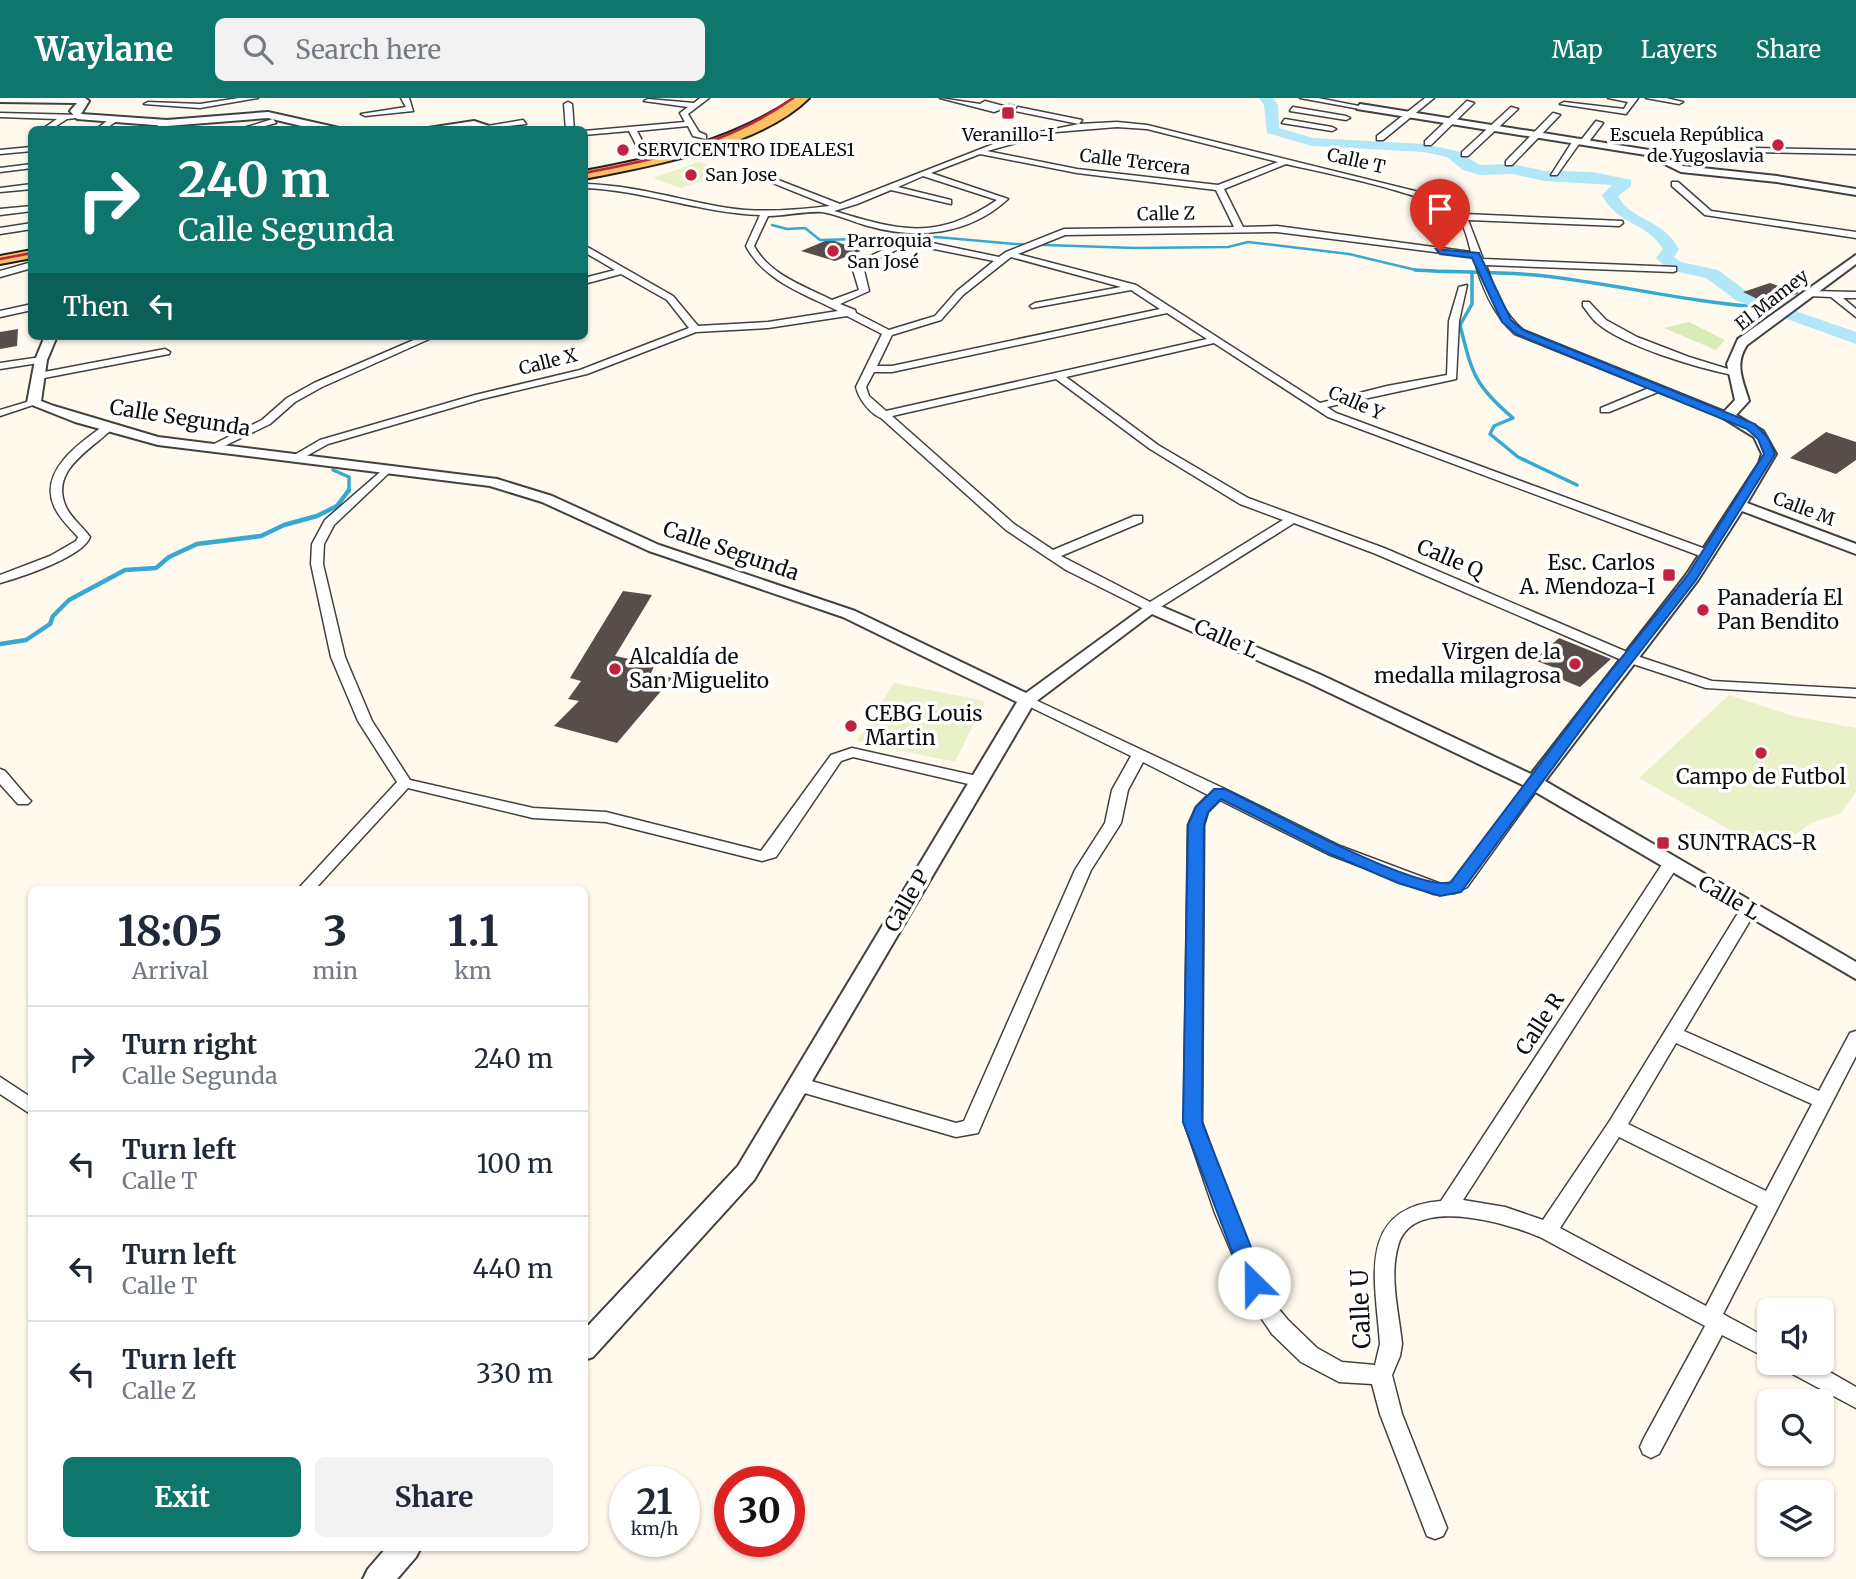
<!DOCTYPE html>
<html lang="en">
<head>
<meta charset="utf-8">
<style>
	:root { --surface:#fff; --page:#f2f2f3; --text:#1f2937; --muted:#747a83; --line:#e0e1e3; --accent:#0f766e }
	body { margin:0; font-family:Merriweather,serif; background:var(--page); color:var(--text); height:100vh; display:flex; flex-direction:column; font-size:26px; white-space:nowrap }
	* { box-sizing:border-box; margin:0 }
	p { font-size:23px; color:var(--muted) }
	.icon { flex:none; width:38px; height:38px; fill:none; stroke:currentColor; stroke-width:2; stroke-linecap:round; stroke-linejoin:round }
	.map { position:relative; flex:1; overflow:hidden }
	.side { position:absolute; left:28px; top:788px; width:560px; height:665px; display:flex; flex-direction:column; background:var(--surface); border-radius:10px; box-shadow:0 2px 5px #0004 }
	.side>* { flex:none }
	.top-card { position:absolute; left:28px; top:28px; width:560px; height:214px; border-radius:10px; box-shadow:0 2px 5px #0004; background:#0f766e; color:#fff; overflow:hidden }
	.buttons { position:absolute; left:1757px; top:1200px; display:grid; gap:14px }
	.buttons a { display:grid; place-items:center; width:77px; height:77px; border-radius:10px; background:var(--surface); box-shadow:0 2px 5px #0004; font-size:35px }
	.speed { position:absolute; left:609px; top:1368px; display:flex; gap:14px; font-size:35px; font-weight:700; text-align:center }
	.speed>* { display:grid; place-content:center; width:91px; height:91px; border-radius:50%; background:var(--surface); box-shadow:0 2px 5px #0004; line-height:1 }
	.speed small { font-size:18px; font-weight:400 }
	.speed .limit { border:10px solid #d22; background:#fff; color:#111 }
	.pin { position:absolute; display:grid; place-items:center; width:60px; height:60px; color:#fff; margin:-72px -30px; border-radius:50% 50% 50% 0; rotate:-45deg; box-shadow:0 0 7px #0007 }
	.pin .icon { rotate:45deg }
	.me { position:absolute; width:77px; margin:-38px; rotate:337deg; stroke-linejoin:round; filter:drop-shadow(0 0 5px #0008) }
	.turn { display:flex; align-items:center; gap:24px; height:147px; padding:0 35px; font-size:32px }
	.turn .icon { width:91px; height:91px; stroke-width:2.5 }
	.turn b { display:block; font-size:49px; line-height:60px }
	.then { display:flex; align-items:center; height:66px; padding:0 35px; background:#0003; gap:14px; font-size:26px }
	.eta { display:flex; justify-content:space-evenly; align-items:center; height:119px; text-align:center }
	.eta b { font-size:42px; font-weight:700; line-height:49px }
	.primary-button { display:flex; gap:14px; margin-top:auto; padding:14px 35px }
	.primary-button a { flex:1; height:80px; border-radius:10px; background:var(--accent); color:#fff; font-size:28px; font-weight:700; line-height:80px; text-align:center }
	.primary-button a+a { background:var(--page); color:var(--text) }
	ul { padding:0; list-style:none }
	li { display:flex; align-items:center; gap:21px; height:105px; padding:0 35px; border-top:2px solid var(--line) }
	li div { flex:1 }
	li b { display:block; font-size:26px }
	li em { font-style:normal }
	header { display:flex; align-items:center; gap:42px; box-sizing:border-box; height:98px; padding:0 35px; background:var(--accent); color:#fff }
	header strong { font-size:33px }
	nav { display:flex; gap:38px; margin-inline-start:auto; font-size:24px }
	.search { width:490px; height:63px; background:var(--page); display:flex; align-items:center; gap:18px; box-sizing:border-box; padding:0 24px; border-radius:10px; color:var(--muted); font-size:26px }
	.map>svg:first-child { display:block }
	.green { fill:#d9ebb7 }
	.pitch { fill:#e9f1c9 }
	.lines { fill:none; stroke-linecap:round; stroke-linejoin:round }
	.stream-far2 { stroke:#36a9d1; stroke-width:2.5 }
	.stream-far1 { stroke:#36a9d1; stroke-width:3.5 }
	.stream { stroke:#36a9d1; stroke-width:4.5 }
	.river { fill:#b1e7f8; fill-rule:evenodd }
	.building { fill:#574d4a }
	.minor-tunnel { stroke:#dbd6cc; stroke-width:8; stroke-dasharray:8 4.5; stroke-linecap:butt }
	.minor-casing { stroke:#414141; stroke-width:3 }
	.tertiary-casing { stroke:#414141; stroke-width:4 }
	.primary-casing { stroke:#1f1f1f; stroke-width:4 }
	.minor { fill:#fff; fill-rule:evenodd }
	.tertiary { fill:#fff; fill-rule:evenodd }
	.primary { fill:#fcc161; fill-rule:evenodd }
	.rail { stroke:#c2213f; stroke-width:2.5 }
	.route { fill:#1a73e8; stroke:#114b97; stroke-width:2 }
	.poi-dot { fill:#c2213f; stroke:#fff; stroke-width:2.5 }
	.labels { text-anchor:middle; stroke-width:7; stroke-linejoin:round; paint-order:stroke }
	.far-poi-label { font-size:18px; fill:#0e0e0e; stroke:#fff; text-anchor:start }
	.far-street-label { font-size:18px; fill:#0e0e0e; stroke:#fff }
	.street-label { font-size:21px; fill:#0e0e0e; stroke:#fff }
	.poi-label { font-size:21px; fill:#0e0e0e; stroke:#fff; text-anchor:start }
	.near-street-label { font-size:24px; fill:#0e0e0e; stroke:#fff }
</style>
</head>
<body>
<header>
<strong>Waylane</strong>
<div class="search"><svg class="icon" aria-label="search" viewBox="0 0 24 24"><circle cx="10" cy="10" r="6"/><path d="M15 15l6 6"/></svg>Search here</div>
<nav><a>Map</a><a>Layers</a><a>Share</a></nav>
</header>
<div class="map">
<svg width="1856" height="1481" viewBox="0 0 1856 1481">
	<rect width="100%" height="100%" fill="#fff9ee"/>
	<polygon class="green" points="1689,224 1725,242 1716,252 1664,230"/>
	<g class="pitch">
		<polygon points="699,64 729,75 681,90 653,80"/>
		<polygon points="894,585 985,603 955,664 857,643"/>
		<polygon points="1729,597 1793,618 1856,630 1856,694 1841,715 1812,725 1769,754 1639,680"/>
	</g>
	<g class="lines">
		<polyline class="stream-far2" points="772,127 787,131 805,130 820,142 936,139 1015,146 1135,150 1228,149 1248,144 1349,156 1416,172 1450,174"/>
		<g class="stream-far1">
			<path d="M1415,172C1458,175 1502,173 1545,178C1620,187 1694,205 1769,210"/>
			<path d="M1472,174V206L1460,227C1472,275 1474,287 1513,320L1494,328L1490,336L1518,359L1577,387"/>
			<polyline points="333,372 349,379 349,393"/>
		</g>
		<polyline class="stream" points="0,546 26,542 50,526 53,518 69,502 125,472 156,470 169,459 197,446 261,438 284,427 317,418 337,408 349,392"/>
		<path class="river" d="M1259,0H1273L1278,7L1279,30L1313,40L1424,46L1457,53L1480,67L1512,66L1545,73L1593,74L1631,82V88L1618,98C1632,124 1661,119 1679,151L1674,159L1681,164L1718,172L1749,195L1775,206L1856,234V246L1737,203L1706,180L1669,172L1656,160L1663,151C1647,124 1617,127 1602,97L1612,87L1545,83L1512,76L1480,77L1463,72L1447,59L1424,54L1312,48L1267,35L1264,7Z"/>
	</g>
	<g class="building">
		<polygon points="825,143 835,143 861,153 835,163 801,153"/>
		<polygon points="1770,185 1799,195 1770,207 1743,194"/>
		<polygon points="18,231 17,248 0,251 0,234"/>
		<polygon points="1826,334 1856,344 1856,362 1836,376 1790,360"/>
		<polygon points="623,493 652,497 615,558 655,566 651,575 672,580 617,645 554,628 579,603 568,601 581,583 570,580"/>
		<polygon points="1559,540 1611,561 1580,589 1548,576 1555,570 1534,562"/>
	</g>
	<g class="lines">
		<polyline class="minor-tunnel" points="1007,8 1018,11"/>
		<g class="minor-casing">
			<g id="minor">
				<polygon points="239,0 258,0 200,10 144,6 148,4 200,6"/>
				<polygon points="401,0 409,0 413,13 365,18 361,16 406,9"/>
				<polygon points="700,0 709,0 688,16 699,34 706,37 706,41 693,38 688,28 637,33 649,56 645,58 641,56 629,33 584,37 584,33 685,24 680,15 688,9 644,3 648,1 694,5"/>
				<polygon points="940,0 980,6 985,3 1007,9 994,14"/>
				<polygon points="1300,0 1318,0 1364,9 1360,11"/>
				<polygon points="1425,0 1434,0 1383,42 1377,42 1377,38"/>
				<polygon points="1608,0 1638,0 1626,16 1560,6 1564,4 1624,11 1628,4"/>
				<polygon points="1646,0 1666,0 1683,4 1679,6"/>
				<polygon points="1467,3 1474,5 1431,47 1425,47 1425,43"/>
				<polygon points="568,4 572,6 574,32 566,32 564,6"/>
				<path d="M1018,9L1082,22L1079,26L1117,24L1147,27L1427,96L1453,106L1465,116L1622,123L1623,125L1619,128L1468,122L1483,161L1676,169V173L1673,174L1486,167C1494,191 1503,215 1523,232L1731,316V320H1723L1658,294L1609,314H1601V310L1649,290L1515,236C1494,218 1480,186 1474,159L1277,134L1065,137L1018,156L1136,187L1320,305L1387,288L1447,277L1449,223L1459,189L1467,187L1459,223L1456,281L1327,309L1336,315L1711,453V459H1703L1328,319L1214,245L1066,279L1158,347L1248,400L1384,450L1634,557L1712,583L1856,591V599L1706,590L1624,563L1376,456L1294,425L1156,512H1146L1066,472L1006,432L881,320C871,316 859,302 856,289L882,236L847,218L768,230L696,234L587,276L482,301L328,346L301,361L291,359L320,342L475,297L580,272L689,230L667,202L621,176L584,186V180L615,172L584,154V147L673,198L698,228L768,224L838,213C805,196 764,183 746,148L760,117C700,115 644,92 584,90V86C634,87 679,102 728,110C761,115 796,112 830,108L748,75L755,73L840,106L991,47L1025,37L1079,26L1015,13ZM1117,29L1147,31L1278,64L1218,87L1077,71L987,53L1056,34ZM980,56L1077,75L1216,92L1234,129L1064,131L1006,154L999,159L908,140L856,165L853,172L859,192L832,202C804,188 770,177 754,148L768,118C785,118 805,113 822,114C836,116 853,124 868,128C917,142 969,137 1008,101L931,75ZM1286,66C1320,74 1438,97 1457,119C1465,127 1468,143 1471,154L1277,128L1243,129L1224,91ZM923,78L997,102C936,143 901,133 834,113L857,106L891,92L951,106V102L898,89ZM909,146L994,163L957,193L935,218L889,232L856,215L855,212L840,206L869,193L863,168ZM1011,159L1121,189L1035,205L1030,208L1032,210L1131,192L1160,211L892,268H877L892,237L941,222L963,197ZM1167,215L1207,241L886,313L869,298L866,289L874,274H892ZM1056,281L1150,351L1240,406L1283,422L1150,504L1061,458L1142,424V418H1134L1053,452L1014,426L892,318Z"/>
				<polygon points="1293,9 1346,18 1350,20 1346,22 1290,13"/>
				<polygon points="1511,9 1518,11 1468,58 1462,58 1462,54"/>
				<polygon points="0,15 81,17 85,19 67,21 50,32 41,32 57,21 0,19"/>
				<polygon points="1553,15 1560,17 1512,67 1506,67 1506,63"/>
				<polygon points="111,20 118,22 104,32 95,32"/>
				<polygon points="273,21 276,25 250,32 237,32"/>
				<polygon points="1285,21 1332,29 1336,31 1332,33 1282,25"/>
				<polygon points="523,22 526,26 491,30 487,28"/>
				<polygon points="164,23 171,25 161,32 152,32"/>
				<polygon points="1596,23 1603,25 1587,46 1579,46 1557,77 1551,77 1574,41 1582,41"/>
				<polygon points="31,49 32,53 0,56 0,52"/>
				<polygon points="1751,50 1856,52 1856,56 1748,54"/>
				<polygon points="32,66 32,70 0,74 0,70"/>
				<polygon points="1672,84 1678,84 1711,113 1856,134 1856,140 1705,117 1672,88"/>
				<polygon points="32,86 32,91 0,94 0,90"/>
				<polygon points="32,108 32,113 0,117 0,111"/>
				<polygon points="32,125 32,131 0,136 0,130"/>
				<polygon points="32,164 32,170 0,179 0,173"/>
				<polygon points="1811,193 1856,194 1856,200 1843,200 1856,211 1856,219 1831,199 1808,198 1808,194"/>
				<path d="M1583,204H1589L1606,222L1637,239L1689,259L1738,274L1733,277C1698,270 1623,248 1597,225C1591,220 1587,213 1583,208Z"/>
				<polygon points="32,206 32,212 0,219 0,213"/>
				<polygon points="423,238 436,238 322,289 295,304 270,326 220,350 210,348 262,322 287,300 314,285"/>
				<polygon points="165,251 170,254 169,256 39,281 34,278 39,275"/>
				<polygon points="41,259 46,262 45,264 0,271 0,265"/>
				<polygon points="30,303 39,305 0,318 0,312"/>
				<path d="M102,329L112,331C91,352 49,372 66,409C71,420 83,429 90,439C83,459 21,479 0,485V477L50,458L76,443L78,439C70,430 59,420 54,408C39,374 78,346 102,329Z"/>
				<polygon points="386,369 390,370 390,374 334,427 324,446 323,466 345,559 372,623 410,682 533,710 606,714 761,753 831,657 852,650 977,678 985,683 977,688 853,659 841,663 776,759 762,763 606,724 533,720 408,690 315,791 298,791 397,684 358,623 331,559 311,466 312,446 325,422"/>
				<path d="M1027,598L1225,691L1340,748L1441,786L1450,785L1455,781L1529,682L1534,680L1542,685L1467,789L1455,795L1434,796L1328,756L1220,702L1208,714L1204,727L1202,1024L1235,1115L1272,1203L1288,1222L1317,1250L1342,1264L1375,1267L1380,1246C1376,1185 1355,1110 1441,1103L1665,762L1671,761L1679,766L1463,1102L1505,1109L1543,1122L1609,1024L1743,807H1755L1757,811L1684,933L1819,993L1850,935L1856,933V958L1723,1216L1769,1241V1261L1722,1237L1659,1356L1651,1360L1643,1356L1640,1349L1643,1342L1705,1228L1540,1139C1507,1125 1411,1096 1398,1148C1389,1179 1399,1215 1402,1246L1400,1258L1392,1277L1402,1316L1447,1430L1443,1438L1435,1441L1427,1438L1380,1316L1372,1286L1339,1284L1301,1264L1272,1236L1257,1214L1215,1115L1184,1024L1188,727L1196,709L1208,697L1143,664L1128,692L1121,725L1091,772L978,1035L956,1039L794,992L792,987L794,982L801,980L956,1025L964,1023L1075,772L1105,725L1112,692L1131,658L1022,605L1020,602ZM1676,945L1812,1006L1766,1093L1628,1026ZM1619,1039L1758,1108L1706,1208L1560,1130Z"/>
				<polygon points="0,671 5,673 28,700 31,703 28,706 18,706 0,686"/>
				<polygon points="0,979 32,1000 32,1017 0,996"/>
				<polygon points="1782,1265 1814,1265 1856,1289 1856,1310 1785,1272"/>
			</g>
		</g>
		<g class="tertiary-casing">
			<g id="tertiary">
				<polygon points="0,0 85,0 89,3 81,16 167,22 268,14 348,32 314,31 268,20 167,28 77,21 70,13 77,5 0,4"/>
				<polygon points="1360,6 1649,52 1683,68 1777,78 1856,91 1856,97 1777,84 1681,74 1646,57 1357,11"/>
				<polygon points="474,23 501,32 474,29 415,32"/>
				<path d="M1856,157V166L1747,247C1734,266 1743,283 1749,303L1736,317L1763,333L1776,356L1747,405L1856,446V456L1742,413L1698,482L1545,683L1856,864V881L1527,689L1307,584L1152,516L1034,605L754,1082L593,1259L584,1262V1232L738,1068L1017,604L843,519L649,453L542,404L490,388L158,347L75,324L27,305L35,262L45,238H57L47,262L41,303L54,308L158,339L497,381L552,398L659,447L855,513L1026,595L1151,504L1319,576L1531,676L1686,477L1759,365L1762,356L1754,339L1720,318L1735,302L1727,266L1738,241Z"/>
				<polygon points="387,1449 421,1449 416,1459 397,1481 363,1481 368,1471"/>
			</g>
		</g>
		<g class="primary-casing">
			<g id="primary">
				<path d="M795,0H809C760,49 650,68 584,81V73C659,59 731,43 795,0Z"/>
				<polygon points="32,152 32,160 0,166 0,158"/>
			</g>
		</g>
		<use href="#minor" class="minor"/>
		<use href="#tertiary" class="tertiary"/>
		<use href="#primary" class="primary"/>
		<g class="rail">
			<path d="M584,75C659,61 730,46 793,0"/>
			<polyline points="0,161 32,155"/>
		</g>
	</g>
	<path class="route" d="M1436,151L1479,155L1511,222L1523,232L1755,326L1768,340L1775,356L1696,482L1608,595L1461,794L1440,798L1398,785L1328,755L1221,701L1208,714L1204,727L1202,1024L1265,1185L1262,1191L1254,1194L1247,1191L1244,1185L1183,1024L1188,727L1196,709L1214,691H1225C1266,711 1412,791 1450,785L1598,589L1687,478L1764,356L1758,341L1747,331L1516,236L1502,224L1472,160L1440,156Z"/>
	<g class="poi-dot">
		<rect x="1001" y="8" width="14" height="14" rx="3.5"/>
		<circle cx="1778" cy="47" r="7"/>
		<circle cx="623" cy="52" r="7"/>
		<circle cx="691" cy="77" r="7"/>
		<circle cx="833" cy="153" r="7"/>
		<rect x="1662" y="470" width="14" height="14" rx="3.5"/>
		<circle cx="1703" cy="512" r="7"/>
		<circle cx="1575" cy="566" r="7"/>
		<circle cx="615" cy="571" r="7"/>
		<circle cx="851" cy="628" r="7"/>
		<circle cx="1761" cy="655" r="7"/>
		<rect x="1656" y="738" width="14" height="14" rx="3.5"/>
	</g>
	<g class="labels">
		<g class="far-poi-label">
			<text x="1008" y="43" text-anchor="middle">Veranillo-I</text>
			<text x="1764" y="43" text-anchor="end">Escuela República<tspan x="1764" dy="21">de Yugoslavia</tspan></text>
			<text x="637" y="58">SERVICENTRO IDEALES1</text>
			<text x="705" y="83">San Jose</text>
			<text x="847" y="149">Parroquia<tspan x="847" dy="21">San José</tspan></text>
		</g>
		<g class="far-street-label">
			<text transform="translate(1356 63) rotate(13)" y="6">Calle T</text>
			<text transform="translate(1135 64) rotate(7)" y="6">Calle Tercera</text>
			<text transform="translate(1166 116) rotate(-1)" y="6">Calle Z</text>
			<text transform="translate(1772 202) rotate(-38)" y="6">El Mamey</text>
			<text transform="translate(548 264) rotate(-14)" y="6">Calle X</text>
			<text transform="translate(1356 305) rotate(24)" y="6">Calle Y</text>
			<text transform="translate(1804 411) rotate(21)" y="6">Calle M</text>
		</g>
		<g class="street-label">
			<text transform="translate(180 320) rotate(9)" y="7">Calle Segunda</text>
			<text transform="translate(731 453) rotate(19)" y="7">Calle Segunda</text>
			<text transform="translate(1450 461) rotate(23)" y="7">Calle Q</text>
			<text transform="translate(1226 541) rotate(24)" y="7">Calle L</text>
			<text transform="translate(1729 800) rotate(30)" y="7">Calle L</text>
			<text transform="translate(907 803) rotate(-60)" y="7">Calle P</text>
			<text transform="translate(1540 926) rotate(-57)" y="7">Calle R</text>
		</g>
		<g class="poi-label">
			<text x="1655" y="472" text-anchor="end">Esc. Carlos<tspan x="1655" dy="24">A. Mendoza-I</tspan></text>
			<text x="1717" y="507">Panadería El<tspan x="1717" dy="24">Pan Bendito</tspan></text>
			<text x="1561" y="561" text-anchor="end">Virgen de la<tspan x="1561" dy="24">medalla milagrosa</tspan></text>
			<text x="629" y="566">Alcaldía de<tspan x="629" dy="24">San Miguelito</tspan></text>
			<text x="865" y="623">CEBG Louis<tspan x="865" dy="24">Martin</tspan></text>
			<text x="1761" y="686" text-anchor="middle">Campo de Futbol</text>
			<text x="1677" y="752">SUNTRACS-R</text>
		</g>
		<g class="near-street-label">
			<text transform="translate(1361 1211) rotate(-92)" y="8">Calle U</text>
		</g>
	</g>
</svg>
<div class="buttons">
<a><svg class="icon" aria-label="sound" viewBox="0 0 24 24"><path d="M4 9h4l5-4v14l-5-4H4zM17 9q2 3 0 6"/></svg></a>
<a><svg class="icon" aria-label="search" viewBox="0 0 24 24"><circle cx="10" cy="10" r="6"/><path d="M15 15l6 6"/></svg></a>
<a><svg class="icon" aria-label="layers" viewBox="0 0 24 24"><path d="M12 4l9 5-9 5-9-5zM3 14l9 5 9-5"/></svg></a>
</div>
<div class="speed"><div>21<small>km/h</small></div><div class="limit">30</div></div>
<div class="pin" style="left:1440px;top:153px;background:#d93025"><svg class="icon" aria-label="arrive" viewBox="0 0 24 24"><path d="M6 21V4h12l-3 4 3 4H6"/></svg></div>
<svg class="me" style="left:1254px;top:1185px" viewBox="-20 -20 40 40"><circle r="19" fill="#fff"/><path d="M0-13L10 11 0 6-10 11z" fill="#1a73e8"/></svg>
<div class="top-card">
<div class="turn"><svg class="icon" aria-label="right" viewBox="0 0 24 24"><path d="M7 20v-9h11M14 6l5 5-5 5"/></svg><div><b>240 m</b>Calle Segunda</div></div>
<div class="then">Then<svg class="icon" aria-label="left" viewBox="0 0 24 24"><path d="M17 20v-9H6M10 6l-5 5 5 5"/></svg></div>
</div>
<section class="side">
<div class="eta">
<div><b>18:05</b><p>Arrival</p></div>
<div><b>3</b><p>min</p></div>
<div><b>1.1</b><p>km</p></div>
</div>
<ul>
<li><svg class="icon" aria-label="right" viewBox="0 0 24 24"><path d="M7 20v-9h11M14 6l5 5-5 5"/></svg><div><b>Turn right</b><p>Calle Segunda</p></div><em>240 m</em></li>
<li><svg class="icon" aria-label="left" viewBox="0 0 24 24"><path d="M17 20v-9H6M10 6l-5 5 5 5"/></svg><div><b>Turn left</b><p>Calle T</p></div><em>100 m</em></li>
<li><svg class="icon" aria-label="left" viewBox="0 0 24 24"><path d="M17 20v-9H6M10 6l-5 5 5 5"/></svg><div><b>Turn left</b><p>Calle T</p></div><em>440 m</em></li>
<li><svg class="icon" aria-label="left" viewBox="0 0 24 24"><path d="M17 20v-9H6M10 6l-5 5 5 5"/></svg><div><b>Turn left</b><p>Calle Z</p></div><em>330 m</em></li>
</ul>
<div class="primary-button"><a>Exit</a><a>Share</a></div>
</section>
</div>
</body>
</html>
